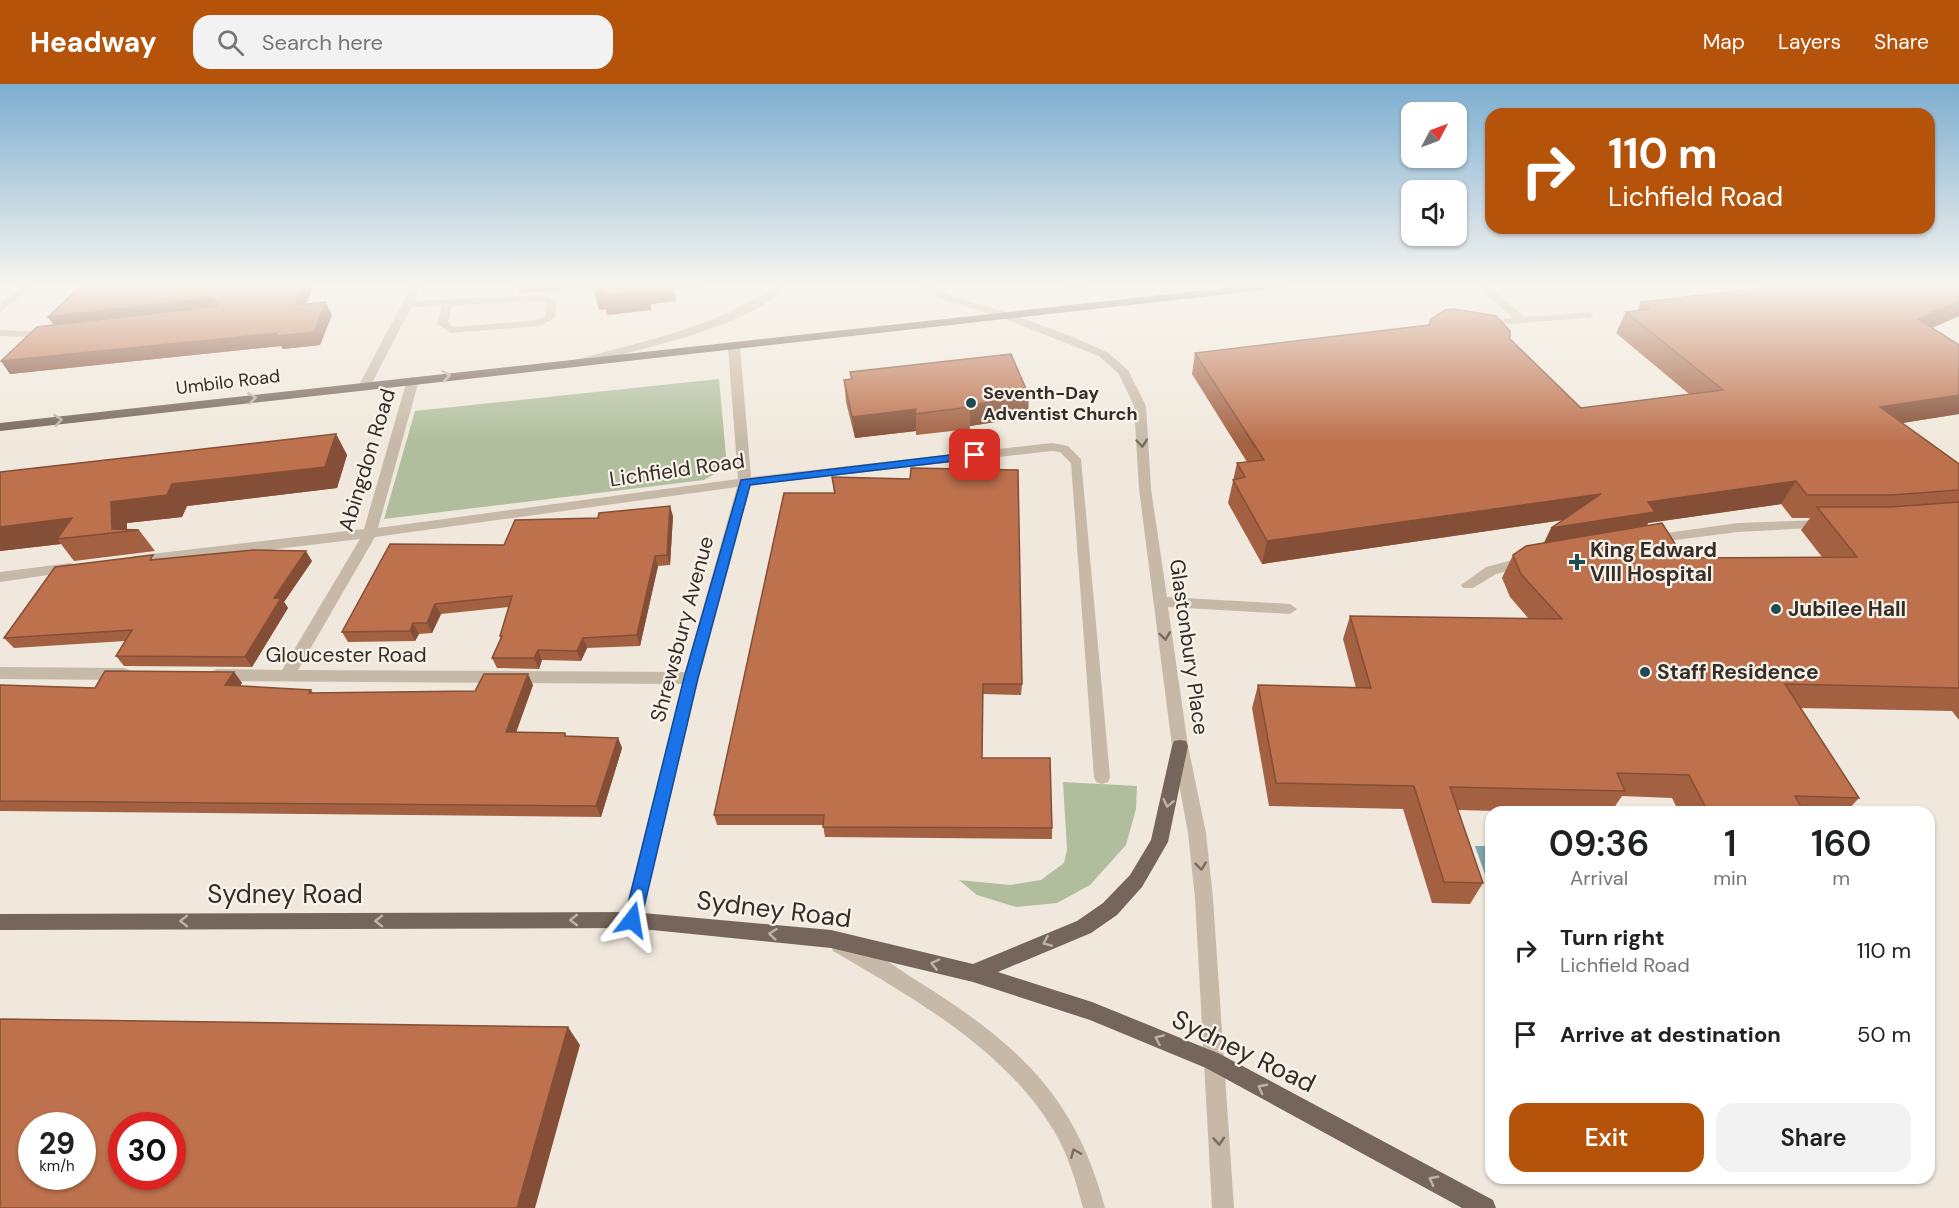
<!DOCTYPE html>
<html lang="en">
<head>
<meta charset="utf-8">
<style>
	:root { --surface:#fff; --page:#f2f2f2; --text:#202124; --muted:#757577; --accent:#b45309 }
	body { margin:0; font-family:"DM Sans",sans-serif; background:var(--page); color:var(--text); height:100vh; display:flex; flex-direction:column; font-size:22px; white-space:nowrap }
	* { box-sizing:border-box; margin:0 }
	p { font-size:20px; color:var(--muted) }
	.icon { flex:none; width:33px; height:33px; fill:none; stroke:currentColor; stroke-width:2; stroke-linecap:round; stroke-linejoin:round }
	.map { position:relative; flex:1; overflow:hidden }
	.side { position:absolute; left:1485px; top:722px; width:450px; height:378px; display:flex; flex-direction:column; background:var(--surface); border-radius:18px; box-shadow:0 2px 4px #0004 }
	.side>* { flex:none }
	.hud { position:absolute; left:1485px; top:24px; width:450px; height:126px; border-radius:18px; box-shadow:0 2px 4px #0004; background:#b45309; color:#fff; overflow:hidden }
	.needle { width:39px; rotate:49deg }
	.controls { position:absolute; left:1401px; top:18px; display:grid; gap:12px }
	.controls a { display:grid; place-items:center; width:66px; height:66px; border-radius:12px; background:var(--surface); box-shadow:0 2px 4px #0004; font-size:30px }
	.speed { position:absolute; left:18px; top:1028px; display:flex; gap:12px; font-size:30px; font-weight:700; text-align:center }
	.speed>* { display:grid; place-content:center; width:78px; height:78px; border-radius:50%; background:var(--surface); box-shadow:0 2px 4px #0004; line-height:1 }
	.speed small { font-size:15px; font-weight:400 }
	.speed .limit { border:9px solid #d22; background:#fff; color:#111 }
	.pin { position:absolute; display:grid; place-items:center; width:51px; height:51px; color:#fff; margin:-26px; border-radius:12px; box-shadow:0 3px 9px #0006 }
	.me { position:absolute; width:66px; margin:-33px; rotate:14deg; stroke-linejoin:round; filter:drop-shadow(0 0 4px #0008) }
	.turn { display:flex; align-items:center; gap:21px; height:126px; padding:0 24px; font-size:27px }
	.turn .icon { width:78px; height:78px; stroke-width:2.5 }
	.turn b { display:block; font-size:42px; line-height:51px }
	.eta { display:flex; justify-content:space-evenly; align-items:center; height:102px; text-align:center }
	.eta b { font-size:36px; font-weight:600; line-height:42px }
	.primary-button { display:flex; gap:12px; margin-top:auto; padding:12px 24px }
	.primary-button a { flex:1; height:69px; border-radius:18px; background:var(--accent); color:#fff; font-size:24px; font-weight:600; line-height:69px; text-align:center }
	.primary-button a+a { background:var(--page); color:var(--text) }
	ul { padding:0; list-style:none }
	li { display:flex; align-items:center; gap:18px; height:84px; padding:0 24px }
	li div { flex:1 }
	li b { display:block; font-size:22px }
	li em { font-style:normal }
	header { display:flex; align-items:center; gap:36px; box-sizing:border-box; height:84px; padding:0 30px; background:var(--accent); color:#fff }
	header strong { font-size:28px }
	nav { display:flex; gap:33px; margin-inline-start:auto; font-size:21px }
	.search { width:420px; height:54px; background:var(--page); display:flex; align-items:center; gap:15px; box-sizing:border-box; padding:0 21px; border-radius:18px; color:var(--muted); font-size:22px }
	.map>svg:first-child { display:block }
	.green { fill:#b0be9d }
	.water { fill:#7da5ab }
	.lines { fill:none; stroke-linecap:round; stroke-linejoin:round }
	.minor { fill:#c7b9a8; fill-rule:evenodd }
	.major { fill:#75655a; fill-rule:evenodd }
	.wall { fill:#a36142; fill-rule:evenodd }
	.shaded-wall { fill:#844f36 }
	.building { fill:#bd714d; stroke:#844f36; stroke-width:1.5; fill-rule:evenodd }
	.oneway { stroke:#bdb3a8 }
	.oneway2 { stroke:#766c62 }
	.route { fill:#1a73e8; stroke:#114b97; stroke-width:1.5 }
	.poi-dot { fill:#214b53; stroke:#f8f2e8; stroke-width:2 }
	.labels { text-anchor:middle; stroke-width:4.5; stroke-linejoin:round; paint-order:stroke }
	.far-street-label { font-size:18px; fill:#342d28; stroke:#f8f2e8 }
	.far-poi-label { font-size:18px; font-weight:bold; fill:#342d28; stroke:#f8f2e8; text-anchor:start }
	.street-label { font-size:21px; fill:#342d28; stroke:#f8f2e8 }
	.poi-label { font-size:21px; font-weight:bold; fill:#342d28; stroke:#f8f2e8; text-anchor:start }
	.near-street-label { font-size:26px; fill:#342d28; stroke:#f8f2e8 }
</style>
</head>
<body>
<header>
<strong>Headway</strong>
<div class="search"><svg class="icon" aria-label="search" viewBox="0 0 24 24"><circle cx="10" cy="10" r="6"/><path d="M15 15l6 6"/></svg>Search here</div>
<nav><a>Map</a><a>Layers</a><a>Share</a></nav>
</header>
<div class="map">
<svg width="1959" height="1124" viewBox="0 0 1959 1124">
	<rect width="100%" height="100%" fill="#f0e8dc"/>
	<g class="green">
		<polygon points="719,295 727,383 704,396 384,435 415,327"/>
		<polygon points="1063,698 1137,702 1136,725 1126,761 1090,801 1057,819 1016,823 977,811 959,796 1010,801 1041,796 1064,779 1067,766"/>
	</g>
	<polygon class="water" points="1475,762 1491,762 1491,808"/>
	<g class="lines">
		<g class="minor">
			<polygon points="23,201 34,201 0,228 0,220"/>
			<path d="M412,201H422L414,217L543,211L557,218L555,234L539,242L451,249L437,240L442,222L411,223L371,301L365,304L361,303L359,301ZM542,217L547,219L545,232L537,236L453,243L448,239L452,221Z"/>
			<path d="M777,201H789C747,244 640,265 583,280H575L573,278L575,276C645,257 717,243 777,201Z"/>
			<polygon points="916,201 930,201 955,213 1011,230 1070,252 1107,268 1128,286 1146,322 1151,405 1167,513 1290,520 1297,525 1290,530 1168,523 1188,662 1206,749 1213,814 1234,1124 1212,1124 1195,814 1188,749 1172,662 1139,405 1134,322 1119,290 1099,272 1003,234 947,217"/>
			<polygon points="1476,201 1487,201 1525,233 1589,228 1594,231 1589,234 1490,241 1490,237 1513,234"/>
			<polygon points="0,246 48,248 53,251 48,254 0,252"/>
			<path d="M734,260L740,263L751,393L1052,359L1068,362L1081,375L1110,693L1108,698L1102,700L1096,698L1094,693L1071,379L1060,368L1052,367L751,401L699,594L641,836L639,842L632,844L625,842L623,836L682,600L217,597L212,595L209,591L212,587L217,585L282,586L360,455L134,482L127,477L134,472L364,445L407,296L413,293L419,296L378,444L738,395L728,263ZM737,403L685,588L298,586L375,453Z"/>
			<polygon points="1825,436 1832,440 1830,443 1738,448 1652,459 1645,455 1652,451 1738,439"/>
			<polygon points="1528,472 1533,474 1535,477 1533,480 1496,490 1473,504 1463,504 1461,501 1486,483"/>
			<polygon points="71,479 78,484 76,487 0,498 0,488"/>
			<polygon points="0,583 124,584 129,586 132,590 129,594 124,596 0,595"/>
			<path d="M840,852C868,863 894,882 919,898C1016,959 1075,1010 1105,1124H1083C1076,1097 1068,1071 1054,1047C1005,965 913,914 833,867L831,861L833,855Z"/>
		</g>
		<g class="major">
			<polygon points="1253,201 1288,201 1283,204 0,347 0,339"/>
			<polygon points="1180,656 1186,657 1188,662 1168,758 1142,803 1117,831 1091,849 998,888 1092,918 1220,970 1493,1116 1496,1124 1462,1124 1206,984 1090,936 973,898 831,864 632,844 0,846 0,830 632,828 831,846 973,880 1077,837 1103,819 1130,791 1151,756 1172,662 1174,657"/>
		</g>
	</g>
	<g class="wall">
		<polygon points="82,201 307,220 332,231 320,261 283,265 281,262 10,290 1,277 54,241"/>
		<polygon points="517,201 717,201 675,206 676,217 651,220 651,226 607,231 606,225 599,226 595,204 520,210"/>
		<path d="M1959,201V232L1932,244L1959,330L1902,339L1959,380V636L1952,627L1800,624L1859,714L1846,728H1679L1672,714L1622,712L1611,728H1536L1458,726L1483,799L1470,820L1432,819L1403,725L1269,722L1252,624L1258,601L1356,604L1343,555L1350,532L1529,535L1510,513L1502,494L1513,471L1544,459L1563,436L1262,480L1228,419L1237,379L1247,378L1192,290L1195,269L1510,255L1581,324L1689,310L1616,249L1626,228L1637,227L1641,218ZM1781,420L1792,434H1810L1801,446L1822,473L1684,474L1647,442L1648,439Z"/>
		<polygon points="850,288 1028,333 970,342 970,345 916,351 916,347 855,354 846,318 844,296 851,295"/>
		<polygon points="336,350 347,371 337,404 187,422 182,433 127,439 127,445 139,446 155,467 74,477 61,460 0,467 0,388"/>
		<polygon points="832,393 1022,600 1021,611 983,610 982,674 1052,744 1052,755 825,753 823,741 717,741 714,731 834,409"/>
		<polygon points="673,432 670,481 658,482 640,562 587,564 581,577 542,576 539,585 497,584 492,574 501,555 500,552 509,523 441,530 432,549 419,550 415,557 348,558 342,548 504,461 598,434"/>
		<polygon points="156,475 312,477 284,518 288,524 252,583 124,582 116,572 125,557 14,564 4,554"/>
		<polygon points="234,588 242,599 240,602 311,606 313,609 475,607 533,601 516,649 565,649 566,652 618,654 622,664 601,733 0,727 0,601 95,604"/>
	</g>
	<g class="shaded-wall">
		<polygon points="303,201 314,201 301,234 295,221"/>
		<polygon points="594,201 597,201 602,207 653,201 717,201 675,206 676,217 651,220 651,226 607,231 606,225 599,226 594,208 596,208"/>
		<polygon points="1066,201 1102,201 1066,205"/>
		<polygon points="211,214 218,227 57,246 48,233"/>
		<polygon points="1959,217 1959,232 1903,257 1918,235"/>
		<polygon points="326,218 332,231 320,261 283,265 281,262 10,290 1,277 277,249"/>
		<polygon points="1959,311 1959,330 1864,345 1880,323"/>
		<polygon points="1029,312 1028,333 970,342 970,323 969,321"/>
		<polygon points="916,325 916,347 855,354 852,333"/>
		<polygon points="336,350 347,371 337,404 187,422 182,433 127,439 127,447 112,445 111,418"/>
		<polygon points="1796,397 1781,420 1648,439 1642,450 1540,467 1551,444 1648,418"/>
		<polygon points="1601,410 1590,432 1262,480 1267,457"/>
		<polygon points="670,422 673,432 670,481 667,471"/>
		<polygon points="0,426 72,434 57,455 61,460 0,467"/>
		<polygon points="306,467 312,477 284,518 288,524 252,583 245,573 274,514"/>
		<polygon points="655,472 658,482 640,562 637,551"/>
		<polygon points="435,520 441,530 432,549 427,539"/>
		<polygon points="413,539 419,550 415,557 410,547"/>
		<polygon points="583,554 587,564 581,577 577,567"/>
		<polygon points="538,566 542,576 539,585 534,574"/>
		<polygon points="234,588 242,599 233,612 225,601"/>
		<polygon points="528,590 533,601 512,659 506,648"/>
		<polygon points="618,654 622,664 601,733 596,722"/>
		<polygon points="568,943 580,961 535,1124 517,1124"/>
	</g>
	<g class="building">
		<polygon points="82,201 303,201 295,221 326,218 314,248 276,252 277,249 1,277 37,243 217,222 218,219 211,214 48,233"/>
		<polygon points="595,201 653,201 647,202 647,207 602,212 602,207 594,208"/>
		<polygon points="1789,201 1959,201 1959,217 1918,235 1959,261 1959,311 1880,323 1959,380 1959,406 1891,411 1807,411 1796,397 1648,418 1655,428 1551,444 1601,410 1267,457 1233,396 1245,393 1237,379 1264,376 1195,269 1429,241 1431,235 1445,226 1454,225 1496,232 1510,247 1510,255 1581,324 1723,306 1626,228 1649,225 1641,218"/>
		<polygon points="1011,270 1029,312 969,321 970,323 915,330 916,325 852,333 844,296 852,295 850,288"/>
		<polygon points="336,350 325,383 172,400 167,411 111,418 112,445 139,446 57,455 72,434 0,443 0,388"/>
		<polygon points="911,384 1018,386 1022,600 983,600 982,674 1050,674 1052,744 823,743 824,731 714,731 784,409 835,409 832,393 910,395"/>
		<polygon points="1959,418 1959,604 1785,600 1859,714 1795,712 1804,728 1708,728 1689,691 1617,689 1625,707 1450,703 1483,799 1444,798 1414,702 1276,699 1258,601 1371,604 1350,532 1562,535 1521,490 1513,471 1526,462 1662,439 1684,474 1857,473 1817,423 1891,423"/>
		<polygon points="670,422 667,471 655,472 637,551 583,554 577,567 538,566 534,574 492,574 502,552 500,552 512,512 435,520 427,539 413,539 410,547 342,548 390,460 504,461 515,436 598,434 599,429"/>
		<polygon points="253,466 306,467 274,514 281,514 245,573 116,572 132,546 4,554 55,483 153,471 150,476"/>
		<polygon points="105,587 234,588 225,601 311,606 309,609 475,607 484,590 528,590 506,648 565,649 565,652 618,654 596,722 0,717 0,601 95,604"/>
		<path d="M0,935L568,943L517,1124H0ZM32,1041H82V1092H32ZM122,1041H172V1092H122Z"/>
	</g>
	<defs><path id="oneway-chevron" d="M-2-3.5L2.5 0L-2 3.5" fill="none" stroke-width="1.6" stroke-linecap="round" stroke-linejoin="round" transform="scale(1.5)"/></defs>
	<g class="oneway">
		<use href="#oneway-chevron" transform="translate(446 292) rotate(-6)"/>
		<use href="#oneway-chevron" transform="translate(252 314) rotate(-7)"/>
		<use href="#oneway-chevron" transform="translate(58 336) rotate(-7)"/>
		<use href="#oneway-chevron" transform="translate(1168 719) rotate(102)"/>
		<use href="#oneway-chevron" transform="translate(574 836) rotate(180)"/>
		<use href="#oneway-chevron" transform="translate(184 837) rotate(180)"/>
		<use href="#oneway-chevron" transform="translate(379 837) rotate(180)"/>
		<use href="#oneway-chevron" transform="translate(773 850) rotate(-174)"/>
		<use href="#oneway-chevron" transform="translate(1047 858) rotate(157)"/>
		<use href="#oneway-chevron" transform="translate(935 880) rotate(-167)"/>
		<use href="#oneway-chevron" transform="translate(1159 955) rotate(-157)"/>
		<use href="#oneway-chevron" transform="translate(1262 1004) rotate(-152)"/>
		<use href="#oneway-chevron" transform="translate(1433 1096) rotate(-152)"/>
	</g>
	<g class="oneway2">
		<use href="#oneway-chevron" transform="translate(1142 359) rotate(85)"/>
		<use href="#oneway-chevron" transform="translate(1165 552) rotate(82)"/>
		<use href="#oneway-chevron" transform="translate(1201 782) rotate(84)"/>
		<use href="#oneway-chevron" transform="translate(1219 1057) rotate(86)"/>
		<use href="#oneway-chevron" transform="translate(1075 1069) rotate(-112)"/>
	</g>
	<linearGradient id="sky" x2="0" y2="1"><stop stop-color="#7daed0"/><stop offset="0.56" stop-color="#f8f5ef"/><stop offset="1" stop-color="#f8f5ef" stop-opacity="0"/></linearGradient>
	<rect width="1959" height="359" fill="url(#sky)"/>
	<polygon class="route" points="975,368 979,369 979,374 750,401 698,594 641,836 638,841 632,843 626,841 624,836 684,594 741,396"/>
	<g class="poi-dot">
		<circle cx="971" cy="319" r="6"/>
		<path d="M1574 469h6v6h6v6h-6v6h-6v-6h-6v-6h6z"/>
		<circle cx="1776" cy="525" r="6"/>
		<circle cx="1645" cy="588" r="6"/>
	</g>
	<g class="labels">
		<g class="far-street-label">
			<text transform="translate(228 298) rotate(-7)" y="6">Umbilo Road</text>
		</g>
		<g class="far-poi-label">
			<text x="983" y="315">Seventh-Day<tspan x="983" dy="21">Adventist Church</tspan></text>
		</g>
		<g class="street-label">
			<text transform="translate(367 376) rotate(-73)" y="7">Abingdon Road</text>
			<text transform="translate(677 386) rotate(-8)" y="7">Lichfield Road</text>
			<text transform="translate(682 545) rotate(-75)" y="7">Shrewsbury Avenue</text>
			<text transform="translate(1189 563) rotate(82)" y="7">Glastonbury Place</text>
			<text x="346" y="578">Gloucester Road</text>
		</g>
		<g class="poi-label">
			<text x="1590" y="473">King Edward<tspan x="1590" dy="24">VIII Hospital</tspan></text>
			<text x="1788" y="532">Jubilee Hall</text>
			<text x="1657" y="595">Staff Residence</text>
		</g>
		<g class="near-street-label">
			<text x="285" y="819">Sydney Road</text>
			<text transform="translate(774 825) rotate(7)" y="9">Sydney Road</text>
			<text transform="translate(1244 967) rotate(26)" y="9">Sydney Road</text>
		</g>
	</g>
</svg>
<div class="controls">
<a><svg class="needle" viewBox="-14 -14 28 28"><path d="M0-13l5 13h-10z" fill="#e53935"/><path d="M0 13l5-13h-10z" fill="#757577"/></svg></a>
<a><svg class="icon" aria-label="sound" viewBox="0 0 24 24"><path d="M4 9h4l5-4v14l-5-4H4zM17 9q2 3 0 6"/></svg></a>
</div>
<div class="speed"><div>29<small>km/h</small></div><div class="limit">30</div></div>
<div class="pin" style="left:975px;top:371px;background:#d93025"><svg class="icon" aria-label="arrive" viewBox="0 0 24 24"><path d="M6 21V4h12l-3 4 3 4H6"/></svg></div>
<svg class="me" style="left:632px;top:836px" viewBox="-20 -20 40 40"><path d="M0-17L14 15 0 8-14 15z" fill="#1a73e8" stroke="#fff" stroke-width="4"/></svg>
<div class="hud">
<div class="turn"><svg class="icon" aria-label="right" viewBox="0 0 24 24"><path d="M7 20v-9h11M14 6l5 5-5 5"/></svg><div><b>110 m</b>Lichfield Road</div></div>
</div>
<section class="side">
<div class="eta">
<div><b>09:36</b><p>Arrival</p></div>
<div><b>1</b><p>min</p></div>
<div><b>160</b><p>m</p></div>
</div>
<ul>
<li><svg class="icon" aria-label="right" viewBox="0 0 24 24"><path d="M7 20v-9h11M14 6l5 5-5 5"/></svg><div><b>Turn right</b><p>Lichfield Road</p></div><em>110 m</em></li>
<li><svg class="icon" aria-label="arrive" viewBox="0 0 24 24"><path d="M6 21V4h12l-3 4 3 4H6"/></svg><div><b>Arrive at destination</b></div><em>50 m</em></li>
</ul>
<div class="primary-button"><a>Exit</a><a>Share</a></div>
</section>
</div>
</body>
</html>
